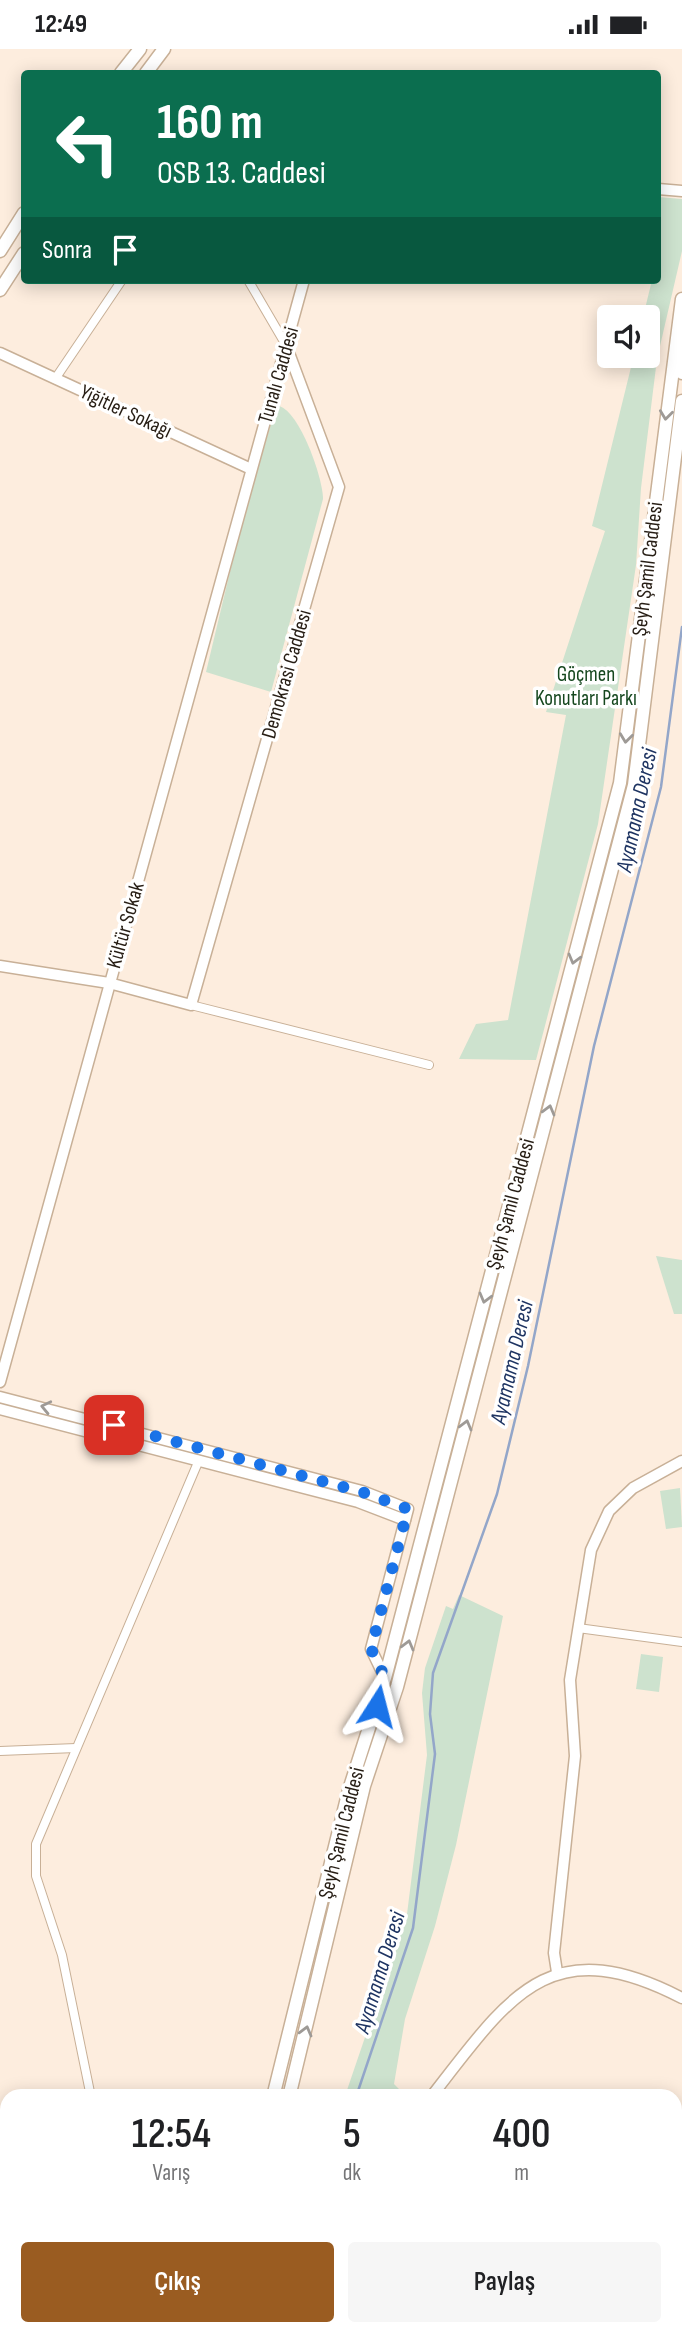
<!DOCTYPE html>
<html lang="tr">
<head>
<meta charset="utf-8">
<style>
	:root { --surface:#fff; --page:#f6f6f6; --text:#202124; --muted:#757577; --accent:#9a5c21 }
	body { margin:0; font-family:"Sofia Sans Condensed",sans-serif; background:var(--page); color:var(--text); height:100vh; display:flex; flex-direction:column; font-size:26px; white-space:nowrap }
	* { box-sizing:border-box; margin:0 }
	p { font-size:23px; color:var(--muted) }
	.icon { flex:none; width:38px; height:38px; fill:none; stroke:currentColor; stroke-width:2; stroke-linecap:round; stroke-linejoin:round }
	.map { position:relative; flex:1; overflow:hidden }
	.details { position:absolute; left:0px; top:2040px; width:682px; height:247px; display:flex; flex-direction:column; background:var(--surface); border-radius:21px 21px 0 0; box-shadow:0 4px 18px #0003 }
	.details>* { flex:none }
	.hud { position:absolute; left:21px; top:21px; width:640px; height:214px; border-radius:7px; box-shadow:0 4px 18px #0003; background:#0b6e4f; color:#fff; overflow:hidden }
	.buttons { position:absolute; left:597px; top:256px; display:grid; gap:14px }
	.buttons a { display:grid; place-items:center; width:63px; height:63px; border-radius:7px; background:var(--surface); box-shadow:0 4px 18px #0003; font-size:35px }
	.pin { position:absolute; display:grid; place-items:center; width:60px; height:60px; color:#fff; margin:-30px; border-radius:14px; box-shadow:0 4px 10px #0006 }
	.me { position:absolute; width:77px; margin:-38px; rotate:9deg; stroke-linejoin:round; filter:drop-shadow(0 0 5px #0008) }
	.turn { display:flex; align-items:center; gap:24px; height:147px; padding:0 21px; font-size:32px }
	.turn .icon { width:91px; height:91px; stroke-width:2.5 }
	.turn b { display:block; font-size:49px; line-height:60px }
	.then { display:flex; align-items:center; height:66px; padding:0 21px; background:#0003; gap:14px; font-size:26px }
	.eta { display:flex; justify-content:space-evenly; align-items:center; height:119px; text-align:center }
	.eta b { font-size:42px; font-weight:600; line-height:49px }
	.action { display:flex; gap:14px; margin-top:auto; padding:14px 21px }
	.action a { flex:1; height:80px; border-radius:7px; background:var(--accent); color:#fff; font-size:28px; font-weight:600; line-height:80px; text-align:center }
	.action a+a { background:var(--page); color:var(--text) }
	.status { display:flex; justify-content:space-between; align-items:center; height:49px; padding:0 35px; background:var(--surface); direction:ltr }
	.status svg { height:19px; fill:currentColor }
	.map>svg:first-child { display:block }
	.green { fill:#cde2ce }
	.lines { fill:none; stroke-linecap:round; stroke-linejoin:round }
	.stream { stroke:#93a6c9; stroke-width:2.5 }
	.minor-casing { stroke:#c8b097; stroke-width:10 }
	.tertiary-casing { stroke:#c8b097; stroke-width:13 }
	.primary-casing { stroke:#c8b097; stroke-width:15 }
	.minor { stroke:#fff; stroke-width:8 }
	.tertiary { stroke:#fff; stroke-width:10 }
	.primary { stroke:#fff; stroke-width:12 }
	.oneway { stroke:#9e9a96 }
	.route { stroke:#1a73e8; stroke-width:12; stroke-dasharray:0 21.6 }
	.labels { text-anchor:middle; stroke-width:7; stroke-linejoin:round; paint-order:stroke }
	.street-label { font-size:21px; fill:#271e15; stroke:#fff }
	.park-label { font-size:21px; fill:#15471e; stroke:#fff }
	.water-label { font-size:23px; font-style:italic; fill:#1e3462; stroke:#fff }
</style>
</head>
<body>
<div class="status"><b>12:49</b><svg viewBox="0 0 49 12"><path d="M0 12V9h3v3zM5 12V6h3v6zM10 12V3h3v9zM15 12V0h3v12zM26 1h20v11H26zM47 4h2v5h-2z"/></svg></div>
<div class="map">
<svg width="682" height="2287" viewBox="0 0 682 2287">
	<rect width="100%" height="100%" fill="#fdedde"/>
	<g class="green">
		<polygon points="658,148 682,150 682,202 657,310 641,439 636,516 598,775 536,1011 459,1010 476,975 508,971 566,666 546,663 605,482 592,477 634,306 648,306 648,268 643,268 652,231 658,231"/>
		<path d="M279,357C300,363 323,429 323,450L271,643L206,623L239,485L275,361Z"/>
		<polygon points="656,1207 682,1211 682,1265 674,1265"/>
		<polygon points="680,1439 682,1478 666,1480 660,1442"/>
		<polygon points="459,1546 503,1567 456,1796 435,1877 405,1970 394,2035 406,2047 345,2047 407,1865 427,1706 422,1644 425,1619 446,1557 453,1560"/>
		<polygon points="641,1605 663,1608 659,1643 636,1640"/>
	</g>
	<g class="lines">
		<polyline class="stream" points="356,2048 413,1879 435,1705 430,1665 433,1624 497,1445 528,1317 594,997 661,738 682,578"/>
		<g class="minor-casing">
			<g id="minor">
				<polyline points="248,231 286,296"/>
				<polyline points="55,330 122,231"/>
				<polyline points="191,956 429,1016"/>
				<polyline points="578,1579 682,1593"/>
				<polyline points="0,1702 76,1699"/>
				<polyline points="91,2048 62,1906 36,1827 36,1795 199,1411"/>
			</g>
		</g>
		<g class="tertiary-casing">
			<g id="tertiary">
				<polyline points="658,140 682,142"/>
				<polyline points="0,304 251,420"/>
				<polyline points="0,917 109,934 191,956 339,438 286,296"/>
				<polyline points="0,1333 304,231"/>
				<polyline points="0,1348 362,1442 408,1460 371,1600 385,1629"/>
				<polyline points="0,1360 358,1453 405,1471"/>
				<polyline points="557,1923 554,1904 575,1707 570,1631 591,1501 609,1462 633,1439 682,1412"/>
				<path d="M431,2048C509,1948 549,1880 682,1949"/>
				<polyline points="676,2087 682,2070"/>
				<polyline points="635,2287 636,2280"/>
			</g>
		</g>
		<g class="primary-casing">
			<g id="primary">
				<polyline points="121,24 140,0"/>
				<polyline points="146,24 164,0"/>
				<polyline points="0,202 24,164"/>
				<polyline points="0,241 24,204"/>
				<polyline points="677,301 682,324"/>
				<polyline points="273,2048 349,1741 385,1629 620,734 682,250"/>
				<polyline points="289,2048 364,1737 397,1638 634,736 682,352"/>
				<polyline points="275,2280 275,2287"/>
				<polyline points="164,2287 179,2280"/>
				<polyline points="287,2287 288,2280"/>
			</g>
		</g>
		<use href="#minor" class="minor"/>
		<use href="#tertiary" class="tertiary"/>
		<use href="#primary" class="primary"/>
	</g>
	<defs><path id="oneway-chevron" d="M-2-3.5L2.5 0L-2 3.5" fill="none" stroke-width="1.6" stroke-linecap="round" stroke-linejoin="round" transform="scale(1.75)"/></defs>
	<g class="oneway">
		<use href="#oneway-chevron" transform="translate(666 366) rotate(97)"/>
		<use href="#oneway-chevron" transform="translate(626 689) rotate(97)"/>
		<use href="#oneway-chevron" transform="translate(574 910) rotate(105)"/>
		<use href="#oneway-chevron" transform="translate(549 1061) rotate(-75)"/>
		<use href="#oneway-chevron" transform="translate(485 1249) rotate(105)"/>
		<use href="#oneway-chevron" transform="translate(46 1358) rotate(-167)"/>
		<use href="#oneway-chevron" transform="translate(466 1376) rotate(-75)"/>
		<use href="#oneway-chevron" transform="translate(408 1596) rotate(-75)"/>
		<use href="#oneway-chevron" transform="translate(306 1982) rotate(-75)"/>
	</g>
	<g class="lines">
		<polyline class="route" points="114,1376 362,1443 408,1460 371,1600 385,1629 377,1657"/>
	</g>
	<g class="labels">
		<g class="street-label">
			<text transform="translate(278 326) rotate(-74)" y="7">Tunalı Caddesi</text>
			<text transform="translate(126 362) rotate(25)" y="7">Yiğitler Sokağı</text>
			<text transform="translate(647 520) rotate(-83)" y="7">Şeyh Şamil Caddesi</text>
			<text transform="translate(286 625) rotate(-74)" y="7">Demokrasi Caddesi</text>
			<text transform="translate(125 876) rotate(-74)" y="7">Kültür Sokak</text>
			<text transform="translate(510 1155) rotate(-75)" y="7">Şeyh Şamil Caddesi</text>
			<text transform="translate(341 1784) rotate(-76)" y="7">Şeyh Şamil Caddesi</text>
		</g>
		<g class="park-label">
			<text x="586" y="632">Göçmen<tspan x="586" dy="24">Konutları Parkı</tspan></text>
		</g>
		<g class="water-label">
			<text transform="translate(636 761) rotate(-78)" y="8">Ayamama Deresi</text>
			<text transform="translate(511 1313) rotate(-77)" y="8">Ayamama Deresi</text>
			<text transform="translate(379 1923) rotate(-73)" y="8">Ayamama Deresi</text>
		</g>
	</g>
</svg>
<div class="buttons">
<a><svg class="icon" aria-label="sound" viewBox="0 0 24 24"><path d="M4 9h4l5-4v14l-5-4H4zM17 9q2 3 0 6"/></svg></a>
</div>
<div class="pin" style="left:114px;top:1376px;background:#d93025"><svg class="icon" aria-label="arrive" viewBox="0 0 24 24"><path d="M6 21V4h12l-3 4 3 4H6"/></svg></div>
<svg class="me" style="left:377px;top:1657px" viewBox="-20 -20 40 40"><path d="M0-17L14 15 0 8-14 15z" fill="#1a73e8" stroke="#fff" stroke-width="4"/></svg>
<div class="hud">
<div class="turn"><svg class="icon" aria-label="left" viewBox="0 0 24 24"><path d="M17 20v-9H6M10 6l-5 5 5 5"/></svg><div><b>160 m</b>OSB 13. Caddesi</div></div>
<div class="then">Sonra<svg class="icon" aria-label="arrive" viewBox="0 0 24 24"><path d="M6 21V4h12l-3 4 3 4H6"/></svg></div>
</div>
<section class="details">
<div class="eta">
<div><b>12:54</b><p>Varış</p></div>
<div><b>5</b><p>dk</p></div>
<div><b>400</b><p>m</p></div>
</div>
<div class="action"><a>Çıkış</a><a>Paylaş</a></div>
</section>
</div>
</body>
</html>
